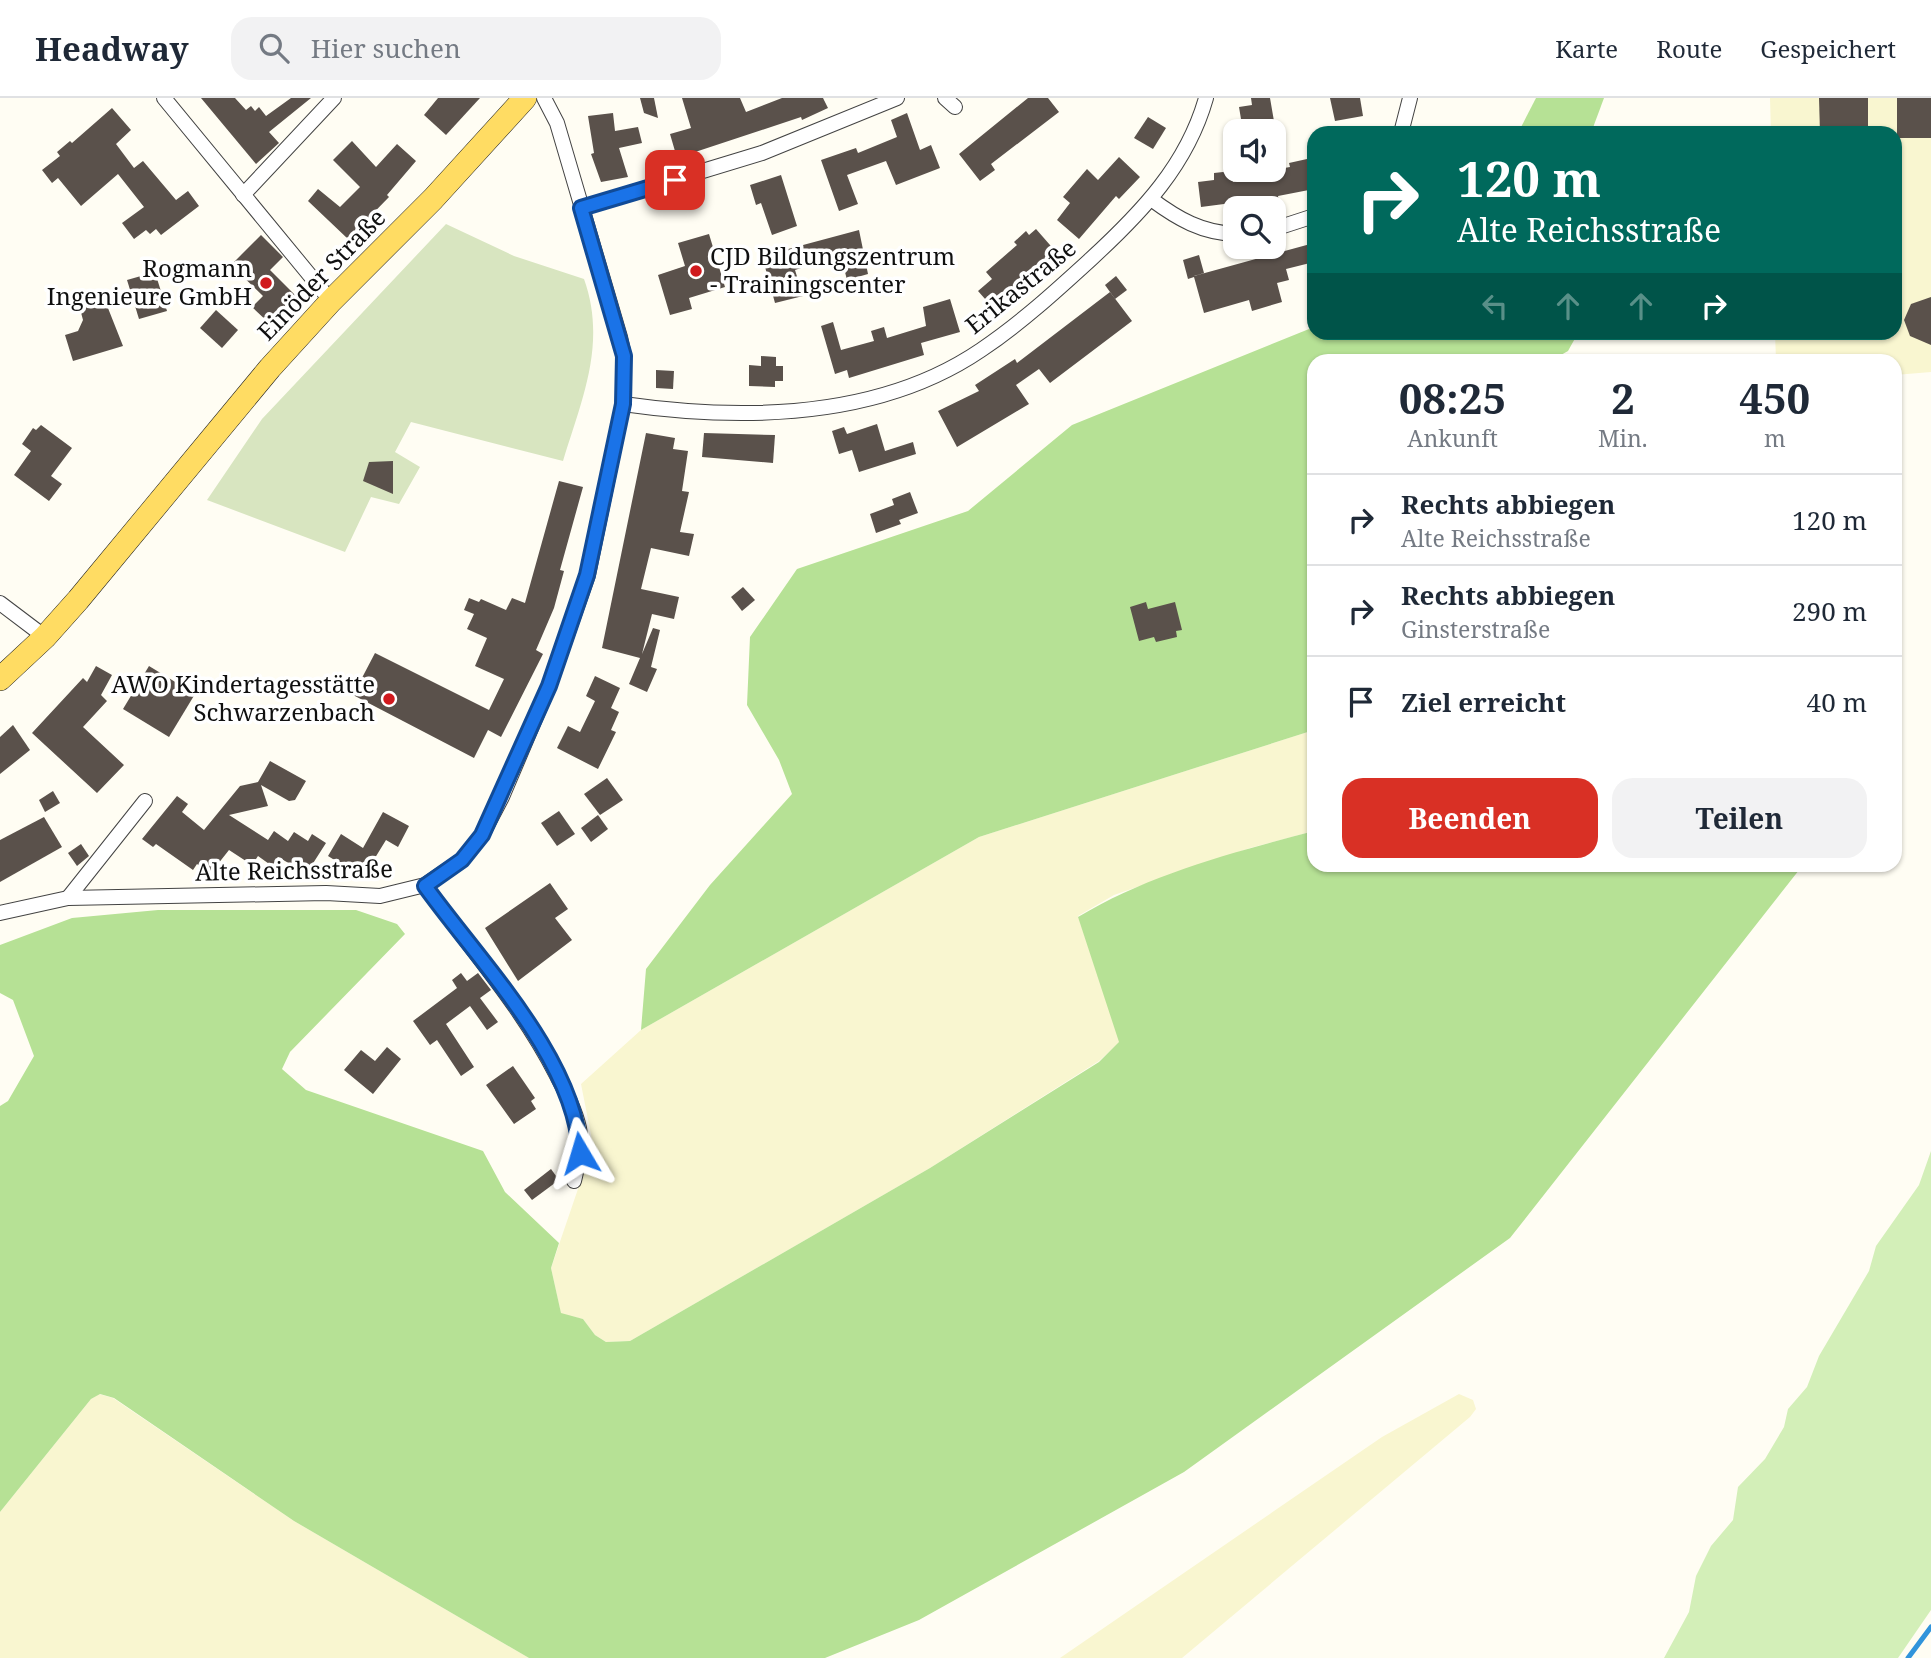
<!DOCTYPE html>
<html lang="de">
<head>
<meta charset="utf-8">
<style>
	:root { --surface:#fff; --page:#f2f2f3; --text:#1f2937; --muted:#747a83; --line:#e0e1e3; --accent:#d93025 }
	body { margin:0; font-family:"Noto Serif",serif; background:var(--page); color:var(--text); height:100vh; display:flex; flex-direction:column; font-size:26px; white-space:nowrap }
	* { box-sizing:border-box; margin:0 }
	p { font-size:23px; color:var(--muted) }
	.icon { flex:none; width:38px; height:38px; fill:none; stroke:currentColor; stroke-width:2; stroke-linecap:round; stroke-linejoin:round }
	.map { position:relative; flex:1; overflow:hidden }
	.drawer { position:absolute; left:1307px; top:256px; width:595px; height:518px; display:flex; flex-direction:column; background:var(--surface); border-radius:21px; box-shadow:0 2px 5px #0004 }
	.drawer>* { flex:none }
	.hud { position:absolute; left:1307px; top:28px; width:595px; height:214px; border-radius:21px; box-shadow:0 2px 5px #0004; background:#00695c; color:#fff; overflow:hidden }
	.controls { position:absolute; left:1223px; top:21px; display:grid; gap:14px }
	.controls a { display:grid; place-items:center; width:63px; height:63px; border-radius:14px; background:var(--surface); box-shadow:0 2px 5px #0004; font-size:35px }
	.pin { position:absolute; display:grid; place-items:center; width:60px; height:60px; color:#fff; margin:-30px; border-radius:14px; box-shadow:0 4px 10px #0006 }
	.me { position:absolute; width:77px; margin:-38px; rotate:353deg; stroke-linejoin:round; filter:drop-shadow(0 0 5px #0008) }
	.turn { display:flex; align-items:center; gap:24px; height:147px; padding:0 35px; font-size:32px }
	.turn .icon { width:91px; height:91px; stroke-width:2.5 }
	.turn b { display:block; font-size:49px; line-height:60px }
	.lanes { display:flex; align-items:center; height:66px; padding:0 35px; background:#0003; justify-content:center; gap:35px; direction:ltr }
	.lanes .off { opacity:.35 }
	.eta { display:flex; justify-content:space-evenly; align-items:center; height:119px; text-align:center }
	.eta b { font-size:42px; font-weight:700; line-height:49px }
	.action { display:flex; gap:14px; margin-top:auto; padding:14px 35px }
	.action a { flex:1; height:80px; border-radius:21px; background:var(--accent); color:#fff; font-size:28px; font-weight:700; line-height:80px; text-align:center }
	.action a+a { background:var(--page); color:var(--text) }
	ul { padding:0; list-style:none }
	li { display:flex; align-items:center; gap:21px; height:91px; padding:0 35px; border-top:2px solid var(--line) }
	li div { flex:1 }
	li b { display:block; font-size:26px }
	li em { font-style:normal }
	header { display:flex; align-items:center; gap:42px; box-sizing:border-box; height:98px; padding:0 35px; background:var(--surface); border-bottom:2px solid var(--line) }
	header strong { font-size:33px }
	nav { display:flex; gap:38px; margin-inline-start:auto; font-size:24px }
	.search { width:490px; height:63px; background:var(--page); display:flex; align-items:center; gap:18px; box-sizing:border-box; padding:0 24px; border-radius:21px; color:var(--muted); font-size:26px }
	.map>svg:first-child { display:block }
	.farmland { fill:#f9f6d0 }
	.green { fill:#d3efb8 }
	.forest { fill:#b6e195 }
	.cemetery { fill:#d8e5c0 }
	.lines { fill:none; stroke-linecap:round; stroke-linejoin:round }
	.stream { stroke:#3194db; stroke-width:5 }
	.building { fill:#5a514b }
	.street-casing { stroke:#434343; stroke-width:16 }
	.primary-casing { stroke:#212121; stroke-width:24 }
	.street { stroke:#fff; stroke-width:14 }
	.primary { stroke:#ffdc63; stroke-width:23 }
	.route-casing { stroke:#114b97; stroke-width:18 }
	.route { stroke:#1a73e8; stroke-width:12 }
	.poi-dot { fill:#d0191d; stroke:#fff; stroke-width:2.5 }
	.labels { text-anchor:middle; stroke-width:7; stroke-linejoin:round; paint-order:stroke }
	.poi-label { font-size:24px; fill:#101010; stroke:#fff; text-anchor:end }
	.street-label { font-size:24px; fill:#101010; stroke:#fff }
</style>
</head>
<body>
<header>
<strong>Headway</strong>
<div class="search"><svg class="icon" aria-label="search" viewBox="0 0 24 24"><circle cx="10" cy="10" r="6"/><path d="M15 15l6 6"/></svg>Hier suchen</div>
<nav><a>Karte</a><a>Route</a><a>Gespeichert</a></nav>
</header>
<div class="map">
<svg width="1931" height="1560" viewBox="0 0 1931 1560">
	<rect width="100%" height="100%" fill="#fffdf3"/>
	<g class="farmland">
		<polygon points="1770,0 1931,0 1931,274 1895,277 1895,262 1776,262 1775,235 1895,234 1895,35 1771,35"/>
		<polygon points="1314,632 1314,733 1250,750 1114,797 1078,818 1120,944 1099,963 930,1070 630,1243 606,1244 595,1237 583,1221 561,1216 551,1170 593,1047 581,986 641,932 979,739"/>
		<polygon points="99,1296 113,1300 294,1423 529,1560 0,1560 0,1414 91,1301"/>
		<polygon points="1459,1296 1473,1302 1476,1311 1470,1319 1182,1560 1060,1560 1382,1339"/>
	</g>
	<polygon class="green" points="1931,1053 1931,1512 1898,1560 1664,1560 1689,1514 1696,1478 1711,1448 1733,1422 1738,1389 1765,1361 1784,1329 1788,1311 1807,1289 1819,1258 1869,1173 1876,1148 1919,1087"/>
	<g class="forest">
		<polygon points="1536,0 1604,0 1591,35 1518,35"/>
		<polygon points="1314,229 1314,234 1578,235 1568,253 1552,262 1314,262 1314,632 979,739 641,932 646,871 710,787 792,696 779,662 747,607 750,539 797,471 968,413 1072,327"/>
		<path d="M1314,733V766L1803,767L1510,1140L1184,1374L919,1522L825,1560H529L294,1423L114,1300L100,1296L91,1301L0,1414V1008L8,1003L34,958L13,902L0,895V847L72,820L158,812H356L397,826L405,836L290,954L282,971L306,992L483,1053L505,1094L559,1145L551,1170L561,1215L583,1221L595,1237L606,1244L630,1243L930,1070L1099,964L1119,944L1078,819C1149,776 1234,754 1314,733Z"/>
	</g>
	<path class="cemetery" d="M446,126L514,158L584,181C607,245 582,301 563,363L411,324L395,354L420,369L399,406L371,399L345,454L207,402L262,321Z"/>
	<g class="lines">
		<polyline class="stream" points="1908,1560 1931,1529"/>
	</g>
	<g class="building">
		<polygon points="201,0 235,0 246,12 251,8 255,13 259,9 266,18 291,0 311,0 269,34 279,45 256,66"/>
		<polygon points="438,0 480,0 446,37 424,17"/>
		<polygon points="640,0 654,0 658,20 644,15"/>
		<polygon points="682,0 740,0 746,14 782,0 823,0 828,10 802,22 801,19 677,60 670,36 691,30"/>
		<polygon points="1028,0 1048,0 1059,14 991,66 995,72 980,83 959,56"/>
		<polygon points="1251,0 1270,0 1275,29 1243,33 1239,9 1252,7"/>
		<polygon points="1330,0 1360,0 1363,18 1335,23"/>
		<polygon points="1819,0 1868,0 1868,35 1820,35"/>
		<rect x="1897" y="0" width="34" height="40"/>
		<polygon points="112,10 131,32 116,46 134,70 143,63 176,102 188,93 199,108 161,137 156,131 150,136 146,132 134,141 122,125 144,109 118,76 81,108 58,80 52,85 42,72 60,58 57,54 70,43 72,45"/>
		<polygon points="613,15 615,33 638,29 642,45 619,50 628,79 601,84 591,56 594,55 588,18"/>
		<polygon points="907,15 920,52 931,47 940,70 896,87 886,63 847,77 858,106 839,113 821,62 856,50 858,55 897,39 891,22"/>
		<polygon points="1148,19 1166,30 1153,51 1134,40"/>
		<polygon points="352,43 376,69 397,46 416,63 387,97 389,99 348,141 308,103 318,91 340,109 360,89 333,62"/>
		<polygon points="1119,59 1140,79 1119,101 1116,98 1079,141 1057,122 1070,105 1063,99 1087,71 1098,82"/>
		<polygon points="1307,61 1309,70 1314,69 1314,91 1278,98 1279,105 1249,110 1247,103 1201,109 1198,84 1214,82 1214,75 1232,73 1233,84 1273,76 1273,72 1290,69 1289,65"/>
		<polygon points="781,77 797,128 772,137 761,105 756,107 750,87"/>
		<polygon points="1036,131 1057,155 993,210 978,193 992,181 986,174 1017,147 1014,144 1026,133 1029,137"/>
		<polygon points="859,132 868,176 847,182 842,162 833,165 831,156 800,165 801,170 795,172 803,198 775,205 762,158"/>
		<polygon points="709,136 725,189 689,200 692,211 670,217 658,177 685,168 678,145"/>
		<polygon points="261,137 283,159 270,172 296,198 269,225 252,209 263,198 231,167"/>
		<polygon points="1314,145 1314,164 1286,171 1289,182 1277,185 1282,204 1252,213 1249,202 1204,215 1194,179 1188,181 1183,162 1199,157 1204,175 1194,178"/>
		<polygon points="155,174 167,213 139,221 127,182"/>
		<polygon points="1116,178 1127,192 1115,201 1105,187"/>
		<polygon points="1110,194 1132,223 1050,285 1039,271 1016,287 1029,306 957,349 938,313 979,293 975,287 1015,261 1017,265"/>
		<polygon points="1931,199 1931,247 1910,238 1904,222 1911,206"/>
		<polygon points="104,200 123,248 73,263 65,237 78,233 83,222 79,207"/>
		<polygon points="950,201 960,234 921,245 924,257 849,280 847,272 835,276 821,228 833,224 841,252 874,243 871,233 884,229 887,240 926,228 923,209"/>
		<polygon points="216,212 238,232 222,250 200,230"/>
		<polygon points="761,258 776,259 776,268 783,268 783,283 775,283 775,289 749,288 749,267 761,268"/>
		<polygon points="656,272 674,273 673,291 656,290"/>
		<polygon points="877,326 885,353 913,344 916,356 859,374 852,352 839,356 832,333 844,329 847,336"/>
		<polygon points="41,327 72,350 51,378 62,386 49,403 14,377 31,353 22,346 33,330 36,332"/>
		<polygon points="646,335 675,340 673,351 688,353 682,393 689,394 680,434 694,436 689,458 651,450 641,491 679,499 674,521 652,516 642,556 653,530 660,532 651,569 657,571 647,594 629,586 640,560 602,550"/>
		<polygon points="704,335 775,337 773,365 702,359"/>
		<polygon points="393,363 393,396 363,383 369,364"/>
		<polygon points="559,383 583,389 560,472 564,473 554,510 536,552 543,556 501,639 488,632 474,660 353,597 375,555 489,612 504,581 475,568 487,540 467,531 474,516 464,512 469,500 479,504 481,501 506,512 512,500 525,505"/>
		<polygon points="910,394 918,415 899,422 901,426 876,435 870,416 894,407 892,401"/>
		<polygon points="743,489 755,502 742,513 731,499"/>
		<polygon points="1146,504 1148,511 1175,504 1182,532 1176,533 1177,539 1156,544 1154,539 1139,543 1130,509"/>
		<polygon points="96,568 112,577 101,597 107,603 83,629 124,667 97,695 32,635 83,580 87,584"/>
		<polygon points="149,568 195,596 169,639 123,611"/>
		<polygon points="595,578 620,590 611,610 619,614 611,632 616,634 598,671 557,650 568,628 580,634 595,603 586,598"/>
		<polygon points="13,627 30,652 0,676 0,639"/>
		<polygon points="270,663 306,683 295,702 289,703 261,687 268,708 229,717 268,742 274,733 288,743 294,734 308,743 312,736 326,745 310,770 296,761 292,767 278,759 272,768 258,758 252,767 229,752 210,776 197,766 193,772 156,746 153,749 142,741 177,698 188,706 182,714 204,732 240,688 258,684"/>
		<polygon points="607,680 623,702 600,717 584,696"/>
		<polygon points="53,693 60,705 45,714 39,702"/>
		<polygon points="559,713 575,736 557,748 541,725"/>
		<polygon points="383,714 409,728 398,749 386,742 370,768 365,764 357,776 328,758 341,736 363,750"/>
		<polygon points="598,717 608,731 591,744 581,730"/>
		<polygon points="44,719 62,749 0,784 0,742"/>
		<polygon points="81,746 89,758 77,768 68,755"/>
		<polygon points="550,785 568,811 555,820 572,842 518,883 485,830"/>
		<polygon points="461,875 467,883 478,875 491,892 480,900 498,924 487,932 470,908 446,926 474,969 461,978 437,942 430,947 413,923 457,890 452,882"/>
		<polygon points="387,949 401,961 373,996 344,972 361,952 375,963"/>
		<polygon points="513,968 535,1000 531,1003 536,1011 514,1026 486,987"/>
		<polygon points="551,1071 559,1082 532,1102 524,1092"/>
	</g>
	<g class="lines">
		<g class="street-casing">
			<g id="street">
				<polyline points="164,0 331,203"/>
				<polyline points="945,0 955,9"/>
				<polyline points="1401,35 1410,0"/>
				<polyline points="243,97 334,0"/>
				<path d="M1151,101C1178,121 1202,135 1236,136"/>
				<polyline points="581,110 762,55 897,0"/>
				<polyline points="1274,131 1314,118"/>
				<path d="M623,306C742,323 878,322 981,252C1021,225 1056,193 1091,161C1142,114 1187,67 1206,0"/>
				<polyline points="0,505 45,539"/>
				<path d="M425,787C469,850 521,907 556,976C565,993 575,1011 579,1030C583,1048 578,1065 574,1083"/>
				<polyline points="68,800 145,703"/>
				<polyline points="0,815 68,800 326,795 380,798 425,787 462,762 482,737 502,699 549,588 588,477 623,306 624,258 620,239 557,25 544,0"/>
			</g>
		</g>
		<g class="primary-casing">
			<polyline id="primary" points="0,581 45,539 78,502 270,270 331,203 433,101 525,0"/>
		</g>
		<use href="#street" class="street"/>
		<use href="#primary" class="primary"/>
	</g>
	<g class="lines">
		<g class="route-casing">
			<path id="route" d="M580,1055C576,961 478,862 425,788L462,762L482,737L549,588L587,477L623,306L624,258L581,110L675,82"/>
		</g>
		<use href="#route" class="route"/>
	</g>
	<g class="poi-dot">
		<circle cx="696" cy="173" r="7"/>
		<circle cx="266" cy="185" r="7"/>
		<circle cx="389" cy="601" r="7"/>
	</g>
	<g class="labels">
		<g class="poi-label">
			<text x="710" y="167" text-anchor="start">CJD Bildungszentrum<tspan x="710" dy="28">- Trainingscenter</tspan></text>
			<text x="252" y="179">Rogmann<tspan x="252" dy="28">Ingenieure GmbH</tspan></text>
			<text x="375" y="595">AWO Kindertagesstätte<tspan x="375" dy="28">Schwarzenbach</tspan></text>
		</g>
		<g class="street-label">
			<text transform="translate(322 177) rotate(-46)" y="8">Einöder Straße</text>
			<text transform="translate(1021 189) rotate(-39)" y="8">Erikastraße</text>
			<text transform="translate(294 773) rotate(-1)" y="8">Alte Reichsstraße</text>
		</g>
	</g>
</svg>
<div class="controls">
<a><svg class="icon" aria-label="sound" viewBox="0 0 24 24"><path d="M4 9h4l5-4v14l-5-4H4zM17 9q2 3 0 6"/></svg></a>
<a><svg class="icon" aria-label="search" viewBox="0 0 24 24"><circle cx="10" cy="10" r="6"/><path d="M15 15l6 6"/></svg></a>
</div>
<div class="pin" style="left:675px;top:82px;background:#d93025"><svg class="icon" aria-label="arrive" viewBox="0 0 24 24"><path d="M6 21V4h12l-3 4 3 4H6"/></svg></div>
<svg class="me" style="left:580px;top:1055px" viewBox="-20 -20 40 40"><path d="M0-17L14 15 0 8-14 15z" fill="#1a73e8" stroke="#fff" stroke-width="4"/></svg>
<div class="hud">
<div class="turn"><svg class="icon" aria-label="right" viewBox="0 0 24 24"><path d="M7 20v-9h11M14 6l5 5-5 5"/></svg><div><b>120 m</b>Alte Reichsstraße</div></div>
<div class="lanes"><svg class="icon off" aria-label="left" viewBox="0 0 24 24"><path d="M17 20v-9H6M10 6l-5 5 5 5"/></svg><svg class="icon off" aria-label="ahead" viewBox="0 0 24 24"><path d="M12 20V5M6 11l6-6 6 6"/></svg><svg class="icon off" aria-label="ahead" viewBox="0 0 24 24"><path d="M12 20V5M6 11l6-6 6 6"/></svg><svg class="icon" aria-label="right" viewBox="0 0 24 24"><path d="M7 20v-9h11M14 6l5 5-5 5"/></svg></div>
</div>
<section class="drawer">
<div class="eta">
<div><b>08:25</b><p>Ankunft</p></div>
<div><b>2</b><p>Min.</p></div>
<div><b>450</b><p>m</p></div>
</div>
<ul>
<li><svg class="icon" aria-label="right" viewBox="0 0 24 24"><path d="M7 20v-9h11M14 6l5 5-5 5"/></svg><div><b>Rechts abbiegen</b><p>Alte Reichsstraße</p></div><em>120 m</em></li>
<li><svg class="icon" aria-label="right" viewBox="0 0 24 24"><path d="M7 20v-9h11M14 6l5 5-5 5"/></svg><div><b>Rechts abbiegen</b><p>Ginsterstraße</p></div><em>290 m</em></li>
<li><svg class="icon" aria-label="arrive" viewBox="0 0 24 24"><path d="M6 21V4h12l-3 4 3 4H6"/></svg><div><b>Ziel erreicht</b></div><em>40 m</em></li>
</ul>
<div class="action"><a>Beenden</a><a>Teilen</a></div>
</section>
</div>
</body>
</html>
